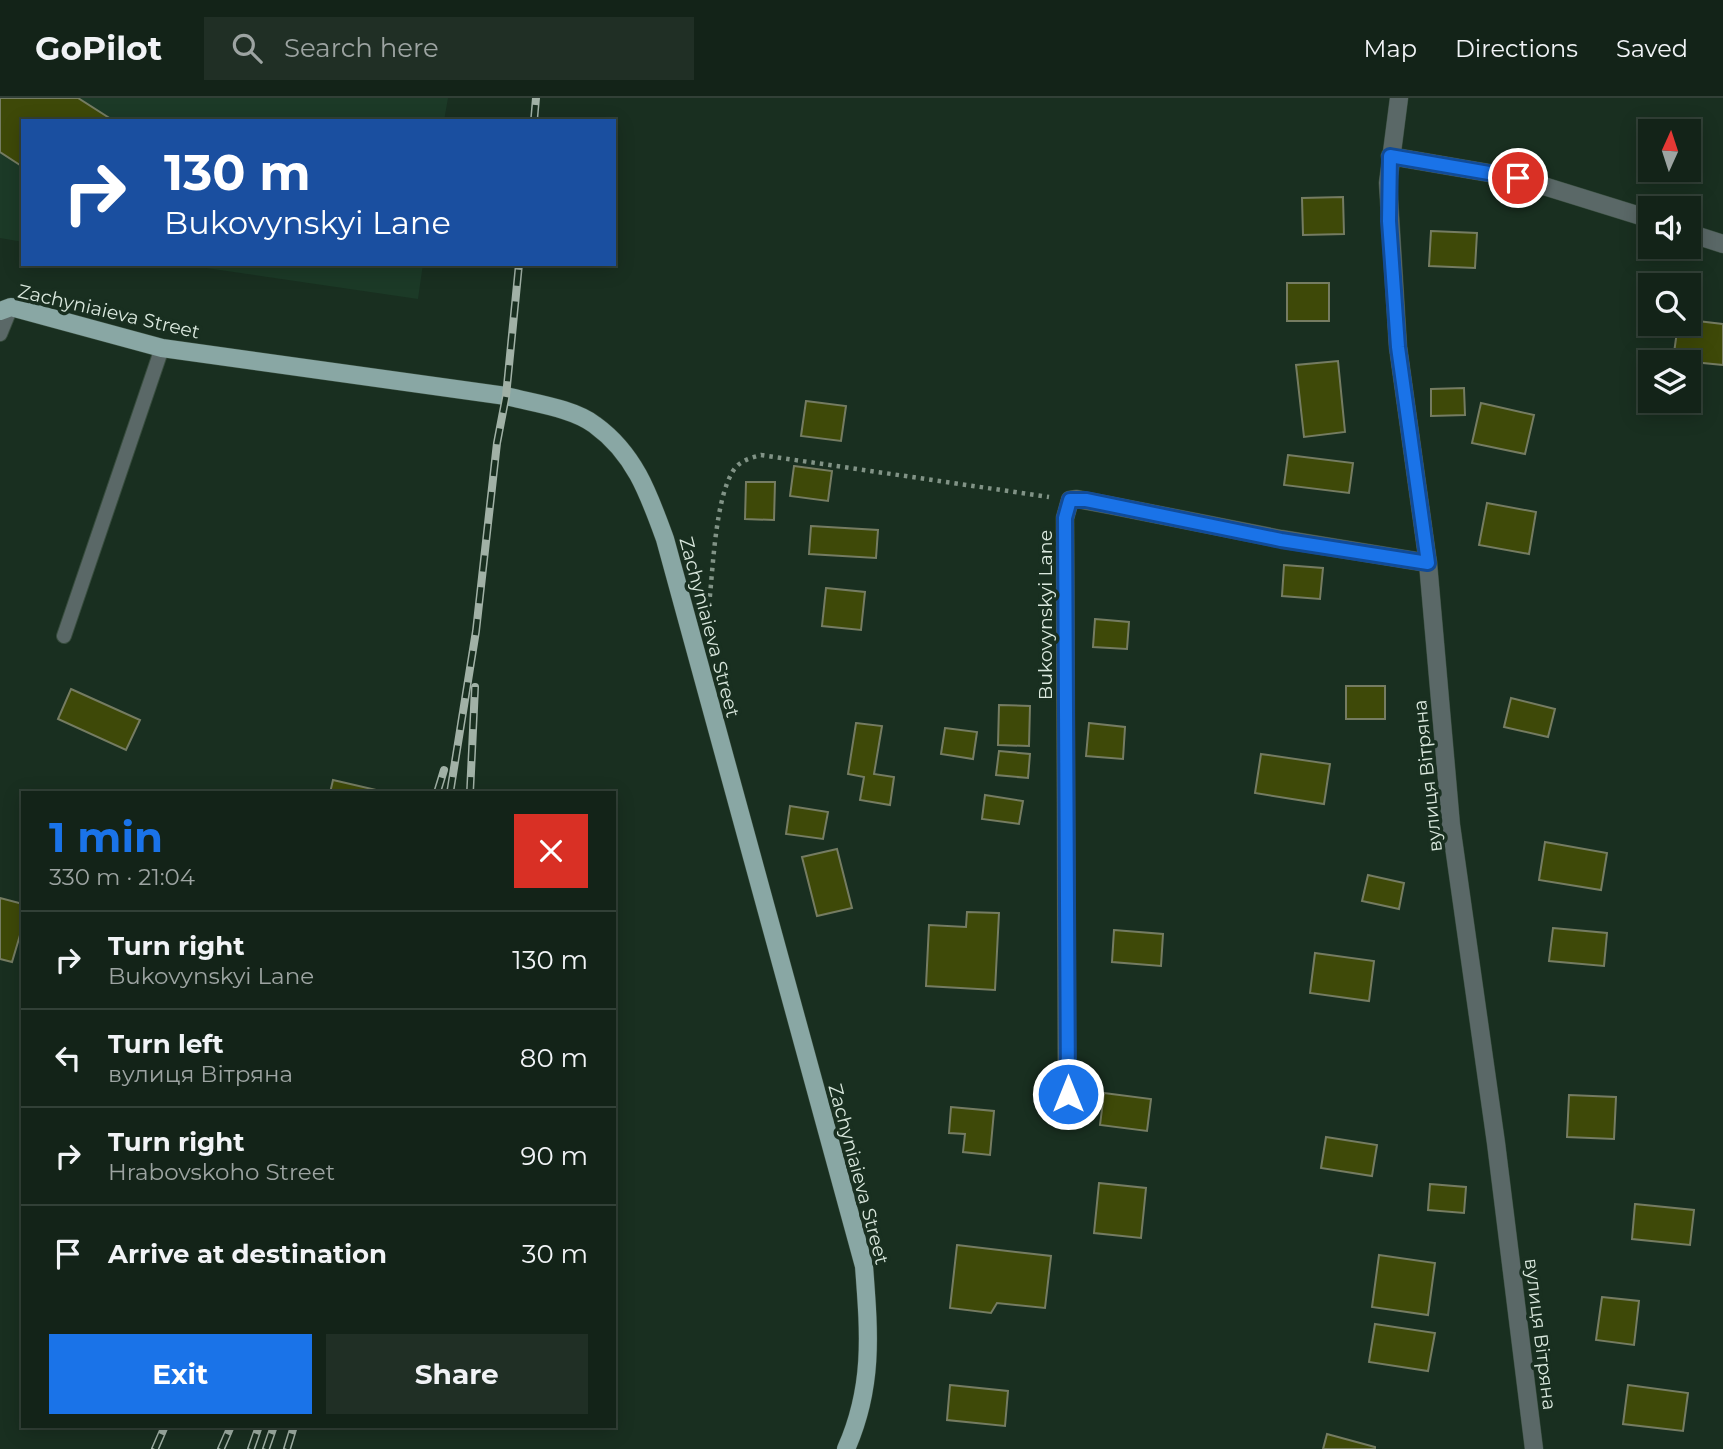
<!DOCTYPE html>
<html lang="en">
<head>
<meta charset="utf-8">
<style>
	:root { --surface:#132318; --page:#202f25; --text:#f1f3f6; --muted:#9da4a2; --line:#324037; --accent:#1a73e8 }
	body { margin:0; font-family:Montserrat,sans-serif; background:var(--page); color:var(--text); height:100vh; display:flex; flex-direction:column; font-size:26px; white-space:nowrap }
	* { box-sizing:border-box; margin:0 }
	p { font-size:23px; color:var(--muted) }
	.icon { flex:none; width:38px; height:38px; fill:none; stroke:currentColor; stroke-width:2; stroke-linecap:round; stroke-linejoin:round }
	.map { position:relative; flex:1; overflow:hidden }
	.drawer { position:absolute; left:21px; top:693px; width:595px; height:637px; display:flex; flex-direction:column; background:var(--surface); border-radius:0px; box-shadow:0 4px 18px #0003,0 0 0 2px var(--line) }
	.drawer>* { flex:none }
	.hud { position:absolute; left:21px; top:21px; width:595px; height:147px; border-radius:0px; box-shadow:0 4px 18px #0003,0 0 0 2px var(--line); background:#1a4fa0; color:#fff; overflow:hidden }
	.needle { width:46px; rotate:3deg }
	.controls { position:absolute; left:1638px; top:21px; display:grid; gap:14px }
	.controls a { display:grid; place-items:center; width:63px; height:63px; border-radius:0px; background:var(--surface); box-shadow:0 4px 18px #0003,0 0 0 2px var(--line); font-size:35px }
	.pin { position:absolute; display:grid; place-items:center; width:60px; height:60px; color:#fff; margin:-30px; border:4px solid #fff; border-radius:50%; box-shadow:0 2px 7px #0007 }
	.me { position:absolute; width:77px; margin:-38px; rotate:0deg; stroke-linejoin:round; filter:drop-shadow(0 0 5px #0008) }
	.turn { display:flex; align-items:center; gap:24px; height:147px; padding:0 28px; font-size:32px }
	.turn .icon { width:91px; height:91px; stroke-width:2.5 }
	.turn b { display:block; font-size:49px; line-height:60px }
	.round { display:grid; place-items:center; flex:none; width:74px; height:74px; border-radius:0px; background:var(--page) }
	.summary { display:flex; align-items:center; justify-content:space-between; height:119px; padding:0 28px }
	h1 { font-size:42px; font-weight:700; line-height:52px; color:var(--accent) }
	.action { display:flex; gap:14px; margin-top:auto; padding:14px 28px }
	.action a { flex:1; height:80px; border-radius:0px; background:var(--accent); color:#fff; font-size:28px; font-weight:700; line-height:80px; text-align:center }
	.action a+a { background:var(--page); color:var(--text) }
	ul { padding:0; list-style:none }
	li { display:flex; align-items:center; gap:21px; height:98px; padding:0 28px; border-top:2px solid var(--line) }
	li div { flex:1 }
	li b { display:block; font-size:26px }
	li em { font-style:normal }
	header { display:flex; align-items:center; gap:42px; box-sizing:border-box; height:98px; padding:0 35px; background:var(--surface); border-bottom:2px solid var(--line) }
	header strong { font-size:33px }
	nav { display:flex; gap:38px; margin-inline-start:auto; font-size:24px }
	.search { width:490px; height:63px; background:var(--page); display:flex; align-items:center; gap:18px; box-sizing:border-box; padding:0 24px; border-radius:0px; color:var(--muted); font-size:26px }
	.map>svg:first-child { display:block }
	.built { fill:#1c3a27 }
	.building { fill:#3e4908; stroke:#757c62; stroke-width:2 }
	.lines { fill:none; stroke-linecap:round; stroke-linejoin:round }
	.lane-casing { stroke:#384d3e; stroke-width:16 }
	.street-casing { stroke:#384d3e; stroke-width:19 }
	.primary-casing { stroke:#384d3e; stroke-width:19 }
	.path { stroke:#819386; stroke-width:4.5; stroke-dasharray:3.5 5; stroke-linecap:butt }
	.lane { stroke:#5a6867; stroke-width:14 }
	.street { stroke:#5a6867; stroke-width:18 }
	.primary { stroke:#89a7a4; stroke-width:18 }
	.rail-casing { stroke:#a1b1a6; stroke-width:8 }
	.rail { stroke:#192f20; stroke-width:5; stroke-dasharray:16; stroke-linecap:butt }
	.route-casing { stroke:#114b97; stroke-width:18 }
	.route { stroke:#1a73e8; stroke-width:12 }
	.labels { text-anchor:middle; stroke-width:7; stroke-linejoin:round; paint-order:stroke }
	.street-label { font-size:19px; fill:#dae8de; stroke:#192f20 }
</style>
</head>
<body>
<header>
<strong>GoPilot</strong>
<div class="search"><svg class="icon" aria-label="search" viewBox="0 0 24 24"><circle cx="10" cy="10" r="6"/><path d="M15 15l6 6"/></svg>Search here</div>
<nav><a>Map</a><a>Directions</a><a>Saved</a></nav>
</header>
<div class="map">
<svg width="1723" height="1351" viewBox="0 0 1723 1351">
	<rect width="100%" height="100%" fill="#192f20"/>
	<g class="built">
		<polygon points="0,0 448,0 444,23 23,23 23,144 0,140"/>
		<polygon points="179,166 423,166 418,201"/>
	</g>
	<g class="building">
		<polygon points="0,0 78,0 114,23 23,23 23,69 0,54"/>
		<polygon points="1343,99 1344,136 1303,137 1302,100"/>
		<polygon points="1431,133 1477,135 1475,170 1429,168"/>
		<rect x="1287" y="185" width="42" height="38"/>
		<polygon points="1689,222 1723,226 1723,267 1673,262 1678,226 1689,226"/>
		<polygon points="1338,263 1345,334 1304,339 1296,267"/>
		<polygon points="1464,290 1465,317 1431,318 1431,291"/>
		<polygon points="806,303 846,308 841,343 801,338"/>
		<polygon points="1481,305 1534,317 1525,356 1472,345"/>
		<polygon points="1288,357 1353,365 1349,395 1284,387"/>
		<polygon points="794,368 832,373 828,403 790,398"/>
		<polygon points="746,384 775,384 774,422 745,421"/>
		<polygon points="1487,405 1536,414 1529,456 1479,447"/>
		<polygon points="811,428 878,432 876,460 809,456"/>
		<polygon points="1284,467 1323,470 1320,501 1282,498"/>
		<polygon points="826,490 865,494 861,532 822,528"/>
		<polygon points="1095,521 1129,524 1127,551 1093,549"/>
		<rect x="1346" y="588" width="39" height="33"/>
		<polygon points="71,591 140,622 126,652 58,621"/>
		<polygon points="1511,600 1555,611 1548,639 1504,629"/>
		<polygon points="999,607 1030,608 1029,648 998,647"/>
		<polygon points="856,625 882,628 874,676 894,679 890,707 860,702 864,679 848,676"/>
		<polygon points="1089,625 1125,629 1123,661 1086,658"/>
		<polygon points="945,630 977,634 973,661 941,656"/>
		<polygon points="999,653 1030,656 1028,680 996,677"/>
		<polygon points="1261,656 1330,666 1324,706 1255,695"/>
		<polygon points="333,682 385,694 385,695 330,695"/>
		<polygon points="985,697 1023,703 1019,726 982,721"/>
		<polygon points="790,708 828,714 823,741 786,736"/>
		<polygon points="1545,744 1607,755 1601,792 1539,782"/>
		<polygon points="837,751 852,810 817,818 802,759"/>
		<polygon points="1368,777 1404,785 1399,811 1362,803"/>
		<polygon points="0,800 23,806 23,827 12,864 0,861"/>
		<polygon points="967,814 999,815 995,892 926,888 929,827 966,829"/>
		<polygon points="1553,830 1607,835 1604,868 1549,863"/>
		<polygon points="1114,832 1163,836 1161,868 1112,864"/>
		<polygon points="1315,855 1374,863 1369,903 1310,895"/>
		<polygon points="1104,995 1151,1001 1147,1033 1100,1027"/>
		<polygon points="1569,997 1616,999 1614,1041 1567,1039"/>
		<polygon points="951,1009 994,1013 990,1057 963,1054 965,1036 949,1035"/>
		<polygon points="1326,1039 1377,1047 1372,1078 1321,1070"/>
		<polygon points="1099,1085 1146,1090 1141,1140 1094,1135"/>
		<polygon points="1430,1086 1466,1089 1464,1115 1428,1112"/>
		<polygon points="1635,1106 1694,1112 1690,1147 1632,1141"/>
		<polygon points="957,1147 1051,1158 1045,1210 997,1205 991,1215 950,1210"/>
		<polygon points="1379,1157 1435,1165 1428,1217 1372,1209"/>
		<polygon points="1602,1199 1639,1203 1634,1247 1596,1242"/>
		<polygon points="1375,1226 1435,1235 1428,1273 1369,1264"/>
		<polygon points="950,1287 1008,1293 1005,1328 947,1322"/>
		<polygon points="1628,1287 1688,1295 1683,1333 1623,1326"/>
		<polygon points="1327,1336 1375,1349 1375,1351 1323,1351"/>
	</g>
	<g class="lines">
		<g class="lane-casing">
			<g id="lane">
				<polyline points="0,236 11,209"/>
				<polyline points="64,538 162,250"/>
			</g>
		</g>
		<g class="street-casing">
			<g id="street">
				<polyline points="1399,0 1388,85 1398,249 1428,465 1451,727 1496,1045 1534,1351"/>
				<polyline points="1390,58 1518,80 1650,121"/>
				<polyline points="1689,135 1723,146"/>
				<polyline points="1067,996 1065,420 1070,402 1077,401 1109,407 1281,441 1428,465"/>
			</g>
		</g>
		<g class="primary-casing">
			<path id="primary" d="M0,213L11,209L162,250L506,298C532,305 573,310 595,327C635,356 649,397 665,441L864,1168C869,1234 874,1288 846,1351"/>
		</g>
		<path class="path" d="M709,507C713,472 715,402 733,373C739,363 750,360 761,357L1049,399"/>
		<use href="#lane" class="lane"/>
		<use href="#street" class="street"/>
		<use href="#primary" class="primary"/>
		<g class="rail-casing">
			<g id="rail">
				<polyline points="534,23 536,0"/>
				<polyline points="437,695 444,672"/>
				<polyline points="450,695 476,533 497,345 506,298 519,166"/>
				<polyline points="470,695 475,589"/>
				<polyline points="155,1351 165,1328"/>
				<polyline points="221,1351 231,1328"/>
				<polyline points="251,1351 259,1328"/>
				<polyline points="266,1351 274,1328"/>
				<polyline points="287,1351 294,1328"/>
			</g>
		</g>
		<use href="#rail" class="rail"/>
	</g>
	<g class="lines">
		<g class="route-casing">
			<polyline id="route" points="1068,996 1065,420 1070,402 1086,402 1281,442 1428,465 1398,249 1389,123 1390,58 1518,80"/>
		</g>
		<use href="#route" class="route"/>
	</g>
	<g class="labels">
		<g class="street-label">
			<text transform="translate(109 213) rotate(13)" y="7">Zachyniaieva Street</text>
			<text transform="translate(1045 517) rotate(-90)" y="7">Bukovynskyi Lane</text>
			<text transform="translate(710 529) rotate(75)" y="7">Zachyniaieva Street</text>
			<text transform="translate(1427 678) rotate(-96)" y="7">вулиця Вітряна</text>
			<text transform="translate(859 1076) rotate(75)" y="7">Zachyniaieva Street</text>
			<text transform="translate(1541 1236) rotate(83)" y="7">вулиця Вітряна</text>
		</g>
	</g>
</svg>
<div class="controls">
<a><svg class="needle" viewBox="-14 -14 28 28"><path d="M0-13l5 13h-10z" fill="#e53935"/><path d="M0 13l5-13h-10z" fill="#9da4a2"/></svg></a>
<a><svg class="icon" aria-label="sound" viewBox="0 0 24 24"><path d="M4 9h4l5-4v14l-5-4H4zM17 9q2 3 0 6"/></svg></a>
<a><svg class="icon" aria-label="search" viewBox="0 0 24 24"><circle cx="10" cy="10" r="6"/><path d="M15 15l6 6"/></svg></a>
<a><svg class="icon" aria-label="layers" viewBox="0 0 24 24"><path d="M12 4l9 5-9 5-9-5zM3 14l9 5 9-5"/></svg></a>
</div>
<div class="pin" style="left:1518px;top:80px;background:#d93025"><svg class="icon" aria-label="arrive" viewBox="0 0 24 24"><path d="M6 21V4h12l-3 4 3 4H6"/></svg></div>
<svg class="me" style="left:1068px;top:996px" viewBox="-20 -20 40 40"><circle r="17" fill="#1a73e8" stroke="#fff" stroke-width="3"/><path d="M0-11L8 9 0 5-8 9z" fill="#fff"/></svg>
<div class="hud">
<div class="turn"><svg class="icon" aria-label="right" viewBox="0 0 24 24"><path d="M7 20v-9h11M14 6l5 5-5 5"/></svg><div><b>130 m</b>Bukovynskyi Lane</div></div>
</div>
<section class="drawer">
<div class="summary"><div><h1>1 min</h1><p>330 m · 21:04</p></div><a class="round" style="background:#d93025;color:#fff"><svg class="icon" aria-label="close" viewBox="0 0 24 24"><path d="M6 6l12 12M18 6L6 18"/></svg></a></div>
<ul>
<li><svg class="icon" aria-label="right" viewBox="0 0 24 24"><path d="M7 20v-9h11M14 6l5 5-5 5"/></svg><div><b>Turn right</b><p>Bukovynskyi Lane</p></div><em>130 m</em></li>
<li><svg class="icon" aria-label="left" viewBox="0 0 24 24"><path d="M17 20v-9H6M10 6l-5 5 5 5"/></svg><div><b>Turn left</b><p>вулиця Вітряна</p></div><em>80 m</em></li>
<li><svg class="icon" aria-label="right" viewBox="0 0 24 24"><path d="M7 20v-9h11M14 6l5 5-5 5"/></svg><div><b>Turn right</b><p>Hrabovskoho Street</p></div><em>90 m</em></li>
<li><svg class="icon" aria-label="arrive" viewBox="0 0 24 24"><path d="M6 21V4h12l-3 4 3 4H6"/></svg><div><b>Arrive at destination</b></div><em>30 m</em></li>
</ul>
<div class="action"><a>Exit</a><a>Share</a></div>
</section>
</div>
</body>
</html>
